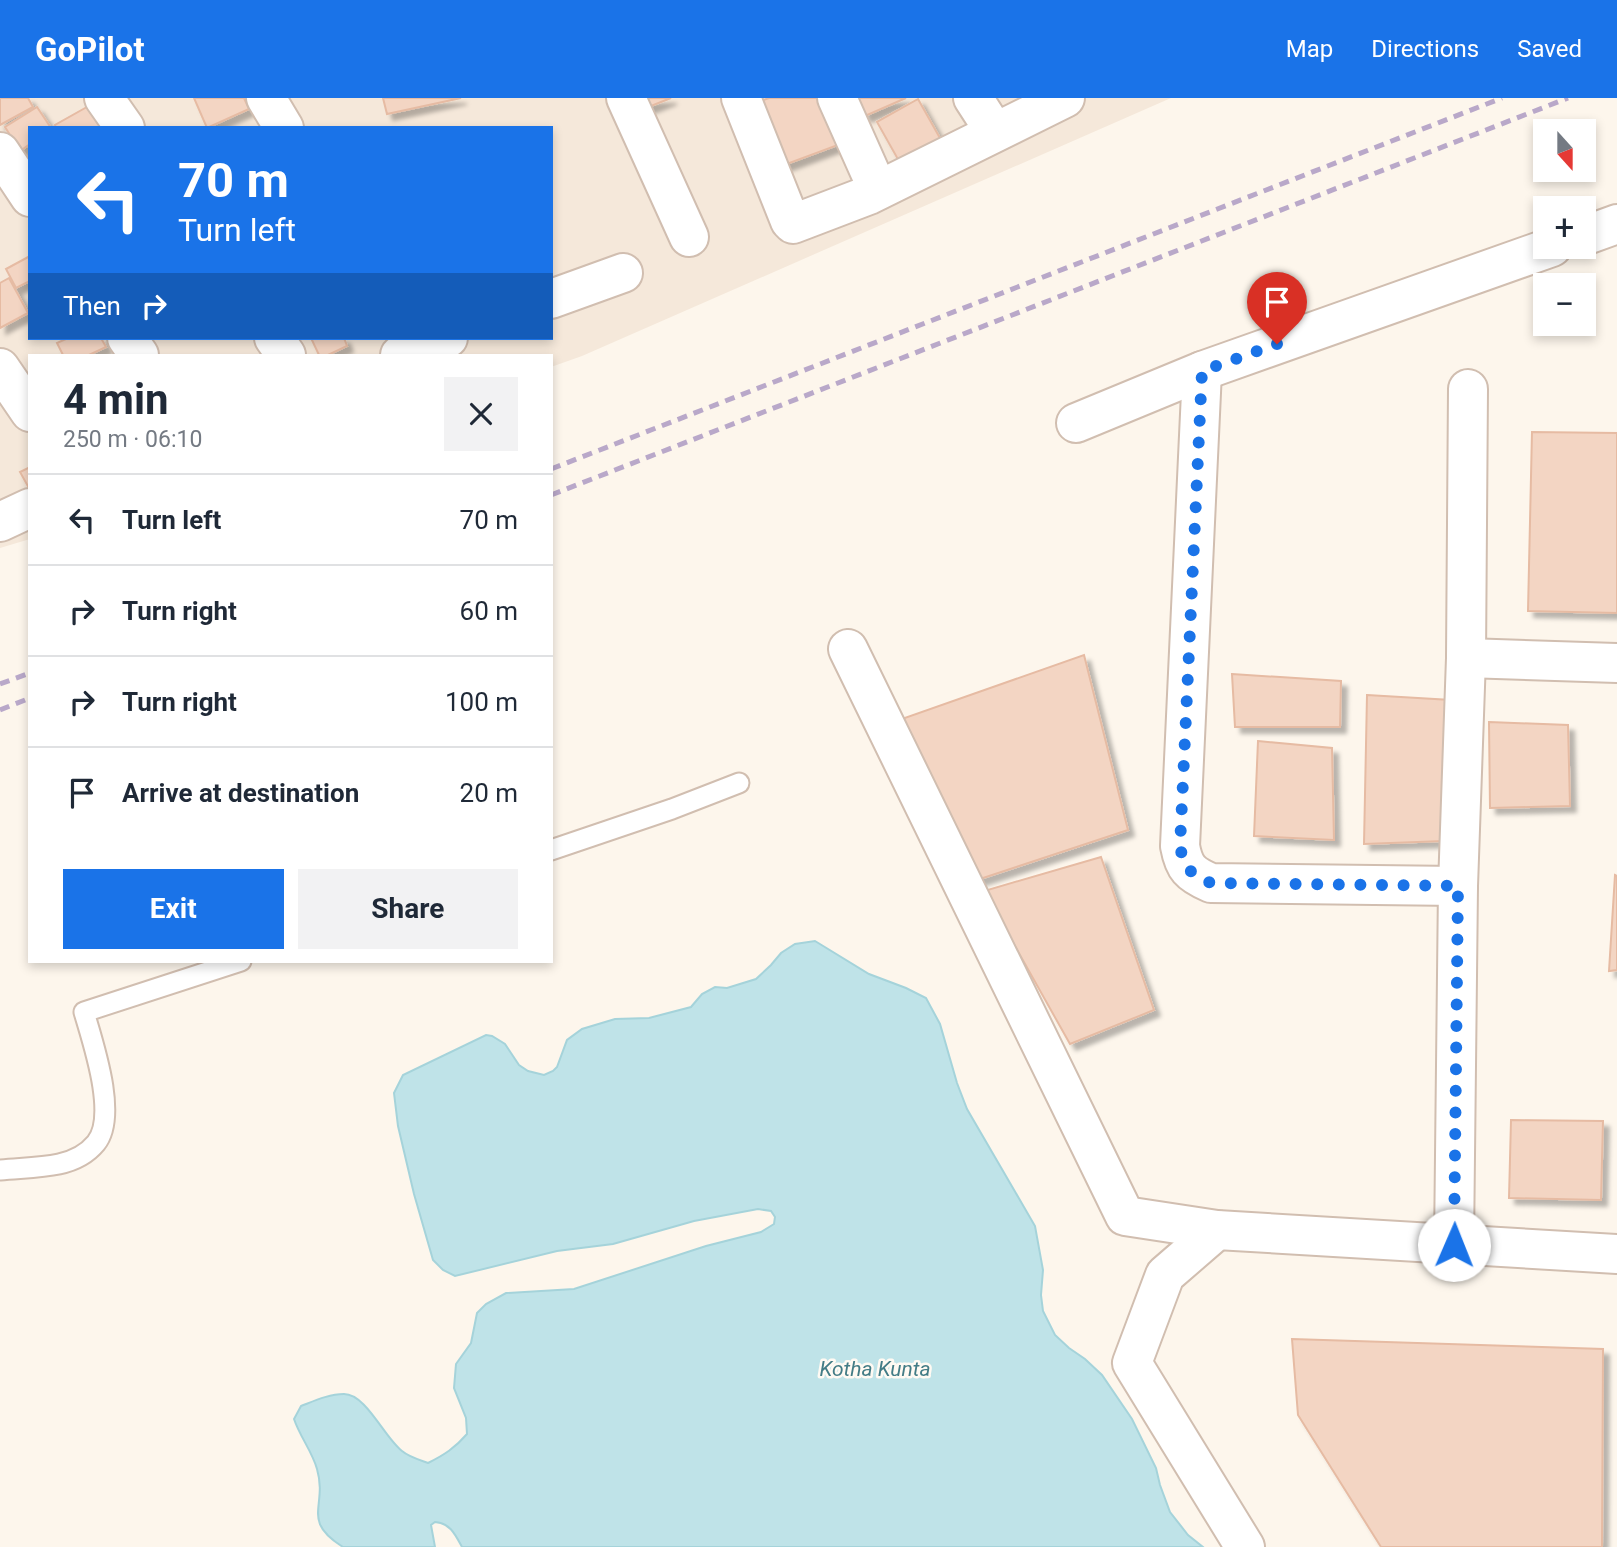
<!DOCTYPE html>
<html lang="en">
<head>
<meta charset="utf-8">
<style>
	:root { --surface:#fff; --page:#f2f2f3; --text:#1f2937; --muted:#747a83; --line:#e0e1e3; --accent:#1a73e8 }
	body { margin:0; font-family:Roboto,sans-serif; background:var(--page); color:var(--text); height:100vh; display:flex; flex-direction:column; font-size:26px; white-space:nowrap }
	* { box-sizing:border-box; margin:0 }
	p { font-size:23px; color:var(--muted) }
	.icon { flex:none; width:38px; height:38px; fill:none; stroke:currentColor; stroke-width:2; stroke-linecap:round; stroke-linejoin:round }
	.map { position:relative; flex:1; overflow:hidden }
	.details { position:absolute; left:28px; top:256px; width:525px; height:609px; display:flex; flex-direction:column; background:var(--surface); border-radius:0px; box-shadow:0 4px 10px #0003 }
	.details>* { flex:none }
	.guide { position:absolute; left:28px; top:28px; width:525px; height:214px; border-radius:0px; box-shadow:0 4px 10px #0003; background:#1a73e8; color:#fff; overflow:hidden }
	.needle { width:46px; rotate:159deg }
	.fabs { position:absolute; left:1533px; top:21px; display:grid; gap:14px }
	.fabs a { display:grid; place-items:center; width:63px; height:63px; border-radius:0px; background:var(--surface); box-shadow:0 4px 10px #0003; font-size:35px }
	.pin { position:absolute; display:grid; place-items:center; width:60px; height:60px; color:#fff; margin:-72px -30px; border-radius:50% 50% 50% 0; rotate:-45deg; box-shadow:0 0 7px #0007 }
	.pin .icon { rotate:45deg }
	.me { position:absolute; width:77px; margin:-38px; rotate:1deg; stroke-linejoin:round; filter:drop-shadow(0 0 5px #0008) }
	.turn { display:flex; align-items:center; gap:24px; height:147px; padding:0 35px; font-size:32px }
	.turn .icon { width:91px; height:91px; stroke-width:2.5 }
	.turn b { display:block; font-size:49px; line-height:60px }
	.then { display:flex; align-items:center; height:66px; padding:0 35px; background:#0003; gap:14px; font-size:26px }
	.round { display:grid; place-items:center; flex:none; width:74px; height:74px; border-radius:0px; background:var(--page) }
	.summary { display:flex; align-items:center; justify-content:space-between; height:119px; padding:0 35px }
	h1 { font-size:42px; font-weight:700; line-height:52px }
	.button { display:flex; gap:14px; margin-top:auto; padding:14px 35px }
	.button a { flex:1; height:80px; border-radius:0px; background:var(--accent); color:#fff; font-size:28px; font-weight:700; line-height:80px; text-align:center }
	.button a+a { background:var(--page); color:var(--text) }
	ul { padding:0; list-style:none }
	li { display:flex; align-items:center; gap:21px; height:91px; padding:0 35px; border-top:2px solid var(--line) }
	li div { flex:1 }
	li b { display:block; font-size:26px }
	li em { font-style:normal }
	header { display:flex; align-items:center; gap:42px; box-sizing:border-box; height:98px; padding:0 35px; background:var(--accent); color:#fff }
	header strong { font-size:33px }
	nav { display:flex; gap:38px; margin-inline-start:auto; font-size:24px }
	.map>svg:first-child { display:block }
	.residential { fill:#f5e8da; fill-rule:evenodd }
	.water { fill:#bfe3e8; stroke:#a5d3da; stroke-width:2 }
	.building { fill:#f3d5c3; stroke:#e6bba3; stroke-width:2; filter:url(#shadow) }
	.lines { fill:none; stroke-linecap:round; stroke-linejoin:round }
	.lane-casing { stroke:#d1beb0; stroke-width:23 }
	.street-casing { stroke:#d1beb0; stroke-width:42 }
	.lane { stroke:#fff; stroke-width:19 }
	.street { stroke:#fff; stroke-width:38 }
	.rail { stroke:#b9a8c9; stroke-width:5; stroke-dasharray:10 7; stroke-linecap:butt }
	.route { stroke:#1a73e8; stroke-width:12; stroke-dasharray:0 21.6 }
	.labels { text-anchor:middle; stroke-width:5; stroke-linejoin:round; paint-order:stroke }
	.water-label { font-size:21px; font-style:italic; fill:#437c86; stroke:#fffaf3 }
</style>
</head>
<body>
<header>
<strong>GoPilot</strong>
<nav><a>Map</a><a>Directions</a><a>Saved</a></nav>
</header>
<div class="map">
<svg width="1617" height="1449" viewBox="0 0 1617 1449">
	<defs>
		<filter id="shadow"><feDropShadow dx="6" dy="6" stdDeviation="2" flood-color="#0004"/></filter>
	</defs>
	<rect width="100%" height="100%" fill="#fdf6ec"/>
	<path class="residential" d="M0,0H1171L582,258L551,269V257H30V441L0,450ZM30,30H551V240H30Z"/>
	<path class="water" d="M815,843L869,876L906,890L926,900L940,926L957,985L967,1011L1035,1128L1043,1172L1041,1197L1043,1213L1055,1237L1069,1250L1085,1261L1102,1277L1132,1321L1156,1370L1160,1387L1170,1414L1188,1437L1203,1449H462C455,1436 450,1425 435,1424L431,1427L435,1449H343C300,1422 328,1409 317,1371C312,1353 300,1339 294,1321L301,1308C314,1303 329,1296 344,1296C366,1296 384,1339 402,1353C409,1359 420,1362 428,1365C444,1357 455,1350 467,1336L466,1320L454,1290L456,1266L471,1245L477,1215L486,1206L506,1195L574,1191L706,1148L761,1134L774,1126L775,1119L771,1113L758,1111L694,1123L613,1146L557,1153L455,1178L443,1172L433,1162L414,1096L398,1028L394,995L403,977L486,937L492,938L505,946L519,967L528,973L544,977L553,973L557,969L567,942L582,931L615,921L649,920L691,909L702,896L715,889L727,890L756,881L771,867L781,855L795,846Z"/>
	<g class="building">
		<polygon points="0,0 28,0 33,9 0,27"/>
		<polygon points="194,0 244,0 249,11 207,30"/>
		<polygon points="383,0 461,0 387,16"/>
		<polygon points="636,0 671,0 641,12"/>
		<polygon points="769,0 829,0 846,44 776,70 752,6"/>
		<polygon points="857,0 906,0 865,18"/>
		<polygon points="918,1 945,49 904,72 877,24"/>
		<polygon points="94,5 108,30 56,30 55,27"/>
		<polygon points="37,9 51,30 30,30 30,46 20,53 5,29"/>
		<polygon points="30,158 30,183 16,190 6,171"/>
		<polygon points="9,180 28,215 0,230 0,185"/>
		<polygon points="68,240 101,240 106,249 89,257 63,257 57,245"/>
		<polygon points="311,240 344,240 347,248 328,257 319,257"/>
		<polygon points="1532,334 1617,335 1617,515 1528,513"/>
		<polygon points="30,369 30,392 20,374"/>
		<polygon points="1084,557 1128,732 971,784 896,623"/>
		<polygon points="1232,576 1341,583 1340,629 1235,629"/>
		<polygon points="1367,597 1451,602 1444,743 1364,746"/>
		<polygon points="1489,624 1568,627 1570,708 1490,710"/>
		<polygon points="1258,643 1332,650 1334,742 1254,738"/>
		<polygon points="1101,759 1154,912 1070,946 984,793"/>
		<polygon points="1615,777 1617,778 1617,872 1609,873"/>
		<polygon points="1511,1022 1603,1023 1601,1102 1509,1100"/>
		<polygon points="1292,1241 1603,1251 1602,1449 1381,1449 1298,1317"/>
	</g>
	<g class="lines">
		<g class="lane-casing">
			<g id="lane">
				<polyline points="551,752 672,711 739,685"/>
				<path d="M0,1072C19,1070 40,1070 59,1066C73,1063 87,1056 96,1045C118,1018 93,945 84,914L241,863"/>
			</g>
		</g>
		<g class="street-casing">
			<g id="street">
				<polyline points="104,0 125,30"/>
				<polyline points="266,0 284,30"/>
				<polyline points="626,0 689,139"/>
				<polyline points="741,0 790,123 793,126 869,97 1065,0"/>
				<polyline points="837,0 878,92"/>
				<polyline points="973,0 995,34"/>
				<polyline points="0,54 30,99"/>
				<polyline points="1584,138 1617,126"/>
				<polyline points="551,201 623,175"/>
				<polyline points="127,240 139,257"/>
				<polyline points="274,240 286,257"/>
				<polyline points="400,257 448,240"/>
				<polyline points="0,270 30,314"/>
				<path d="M1202,273L1180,748C1184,770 1190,776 1211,785L1458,788"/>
				<polyline points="1076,325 1202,273 1552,149"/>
				<polyline points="0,424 30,410"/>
				<polyline points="848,551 1125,1118 1217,1132 1617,1156"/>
				<polyline points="1466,560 1617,565"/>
				<polyline points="1217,1132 1165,1177 1132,1265 1245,1449"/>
				<polyline points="1454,1147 1458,788 1466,560 1468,291"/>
			</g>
		</g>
		<use href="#lane" class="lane"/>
		<use href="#street" class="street"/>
		<g class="rail">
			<polyline points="551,371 1502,0"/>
			<polyline points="551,397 1568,0"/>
			<polyline points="0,586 30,575"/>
			<polyline points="0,612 30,600"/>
		</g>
	</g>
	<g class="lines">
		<path class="route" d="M1277,246L1202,273L1180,748C1184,770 1190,776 1211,785L1458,788L1454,1147"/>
	</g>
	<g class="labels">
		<g class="water-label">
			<text x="875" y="1278">Kotha Kunta</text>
		</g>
	</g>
</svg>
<div class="fabs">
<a><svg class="needle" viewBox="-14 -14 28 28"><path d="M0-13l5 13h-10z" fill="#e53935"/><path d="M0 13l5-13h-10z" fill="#747a83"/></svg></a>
<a>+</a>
<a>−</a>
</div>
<div class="pin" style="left:1277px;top:246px;background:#d93025"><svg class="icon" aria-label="arrive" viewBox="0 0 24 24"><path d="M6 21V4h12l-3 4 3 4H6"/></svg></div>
<svg class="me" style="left:1454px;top:1147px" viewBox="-20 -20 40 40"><circle r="19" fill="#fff"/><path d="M0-13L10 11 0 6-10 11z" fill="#1a73e8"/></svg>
<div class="guide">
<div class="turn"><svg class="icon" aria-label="left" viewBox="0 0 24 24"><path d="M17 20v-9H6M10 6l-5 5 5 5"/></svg><div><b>70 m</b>Turn left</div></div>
<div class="then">Then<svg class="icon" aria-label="right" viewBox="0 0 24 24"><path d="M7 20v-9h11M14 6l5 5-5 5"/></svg></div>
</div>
<section class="details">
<div class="summary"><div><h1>4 min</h1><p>250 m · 06:10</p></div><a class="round"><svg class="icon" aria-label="close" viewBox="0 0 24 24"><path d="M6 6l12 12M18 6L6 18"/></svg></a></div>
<ul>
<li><svg class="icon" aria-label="left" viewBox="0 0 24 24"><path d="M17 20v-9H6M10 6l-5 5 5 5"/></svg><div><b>Turn left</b></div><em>70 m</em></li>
<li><svg class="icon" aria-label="right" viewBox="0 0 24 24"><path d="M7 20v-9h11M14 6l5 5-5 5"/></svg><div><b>Turn right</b></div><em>60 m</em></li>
<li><svg class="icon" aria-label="right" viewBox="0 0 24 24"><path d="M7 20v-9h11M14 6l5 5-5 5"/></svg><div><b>Turn right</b></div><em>100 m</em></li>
<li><svg class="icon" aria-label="arrive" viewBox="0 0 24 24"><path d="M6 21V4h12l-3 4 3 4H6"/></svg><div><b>Arrive at destination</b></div><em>20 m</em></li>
</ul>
<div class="button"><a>Exit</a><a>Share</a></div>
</section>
</div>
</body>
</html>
